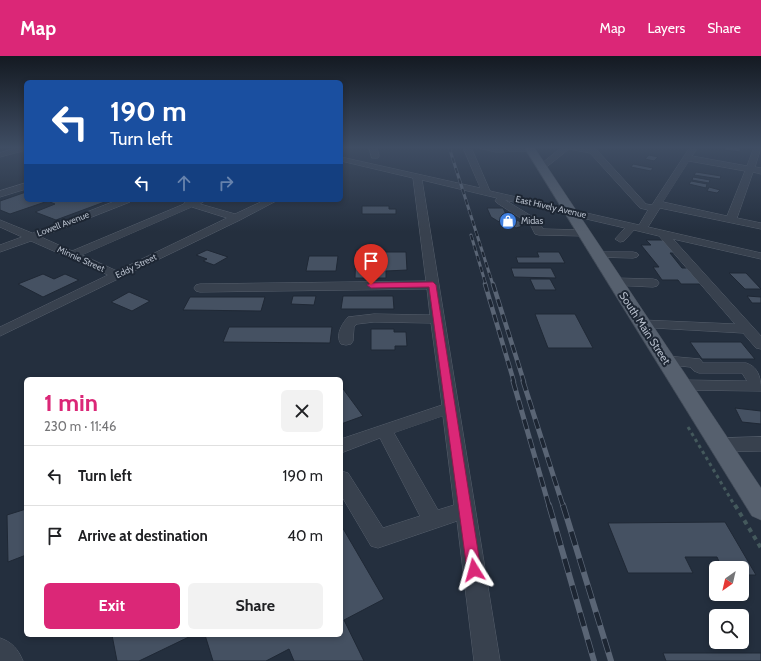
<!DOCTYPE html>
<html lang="en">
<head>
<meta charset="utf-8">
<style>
	:root { --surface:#fff; --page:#f2f2f2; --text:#202124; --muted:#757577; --line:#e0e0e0; --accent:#db2777 }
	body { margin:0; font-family:Cabin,sans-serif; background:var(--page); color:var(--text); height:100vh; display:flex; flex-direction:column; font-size:15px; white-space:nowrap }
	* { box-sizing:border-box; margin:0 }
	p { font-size:13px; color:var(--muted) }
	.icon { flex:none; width:22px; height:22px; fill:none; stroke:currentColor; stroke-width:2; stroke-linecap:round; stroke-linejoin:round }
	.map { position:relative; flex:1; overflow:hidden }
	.panel { position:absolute; left:24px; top:321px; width:319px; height:260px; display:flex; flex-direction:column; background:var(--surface); border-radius:6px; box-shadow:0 2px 6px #0003 }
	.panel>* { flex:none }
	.top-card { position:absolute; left:24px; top:24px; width:319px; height:122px; border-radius:6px; box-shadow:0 2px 6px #0003; background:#1a4fa0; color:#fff; overflow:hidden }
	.needle { width:26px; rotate:214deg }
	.buttons { position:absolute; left:709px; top:505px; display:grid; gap:8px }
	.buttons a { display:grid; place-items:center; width:40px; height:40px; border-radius:6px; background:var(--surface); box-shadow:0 2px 6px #0003; font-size:20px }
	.pin { position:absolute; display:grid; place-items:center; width:34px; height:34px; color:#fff; margin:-41px -17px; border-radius:50% 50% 50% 0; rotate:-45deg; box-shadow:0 0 4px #0007 }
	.pin .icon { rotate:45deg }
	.me { position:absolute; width:44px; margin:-22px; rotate:352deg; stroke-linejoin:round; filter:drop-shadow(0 0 3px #0008) }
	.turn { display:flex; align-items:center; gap:14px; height:84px; padding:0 20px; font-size:18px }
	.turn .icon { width:52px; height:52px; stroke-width:2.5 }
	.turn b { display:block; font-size:28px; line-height:34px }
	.lanes { display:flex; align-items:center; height:38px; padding:0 20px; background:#0003; justify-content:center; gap:20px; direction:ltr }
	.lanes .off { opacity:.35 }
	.round { display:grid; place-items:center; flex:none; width:42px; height:42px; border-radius:6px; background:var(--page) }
	.headline { display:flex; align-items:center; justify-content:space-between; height:68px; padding:0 20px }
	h1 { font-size:24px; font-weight:700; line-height:30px; color:var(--accent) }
	.primary-button { display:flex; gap:8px; margin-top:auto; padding:8px 20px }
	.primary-button a { flex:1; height:46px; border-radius:6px; background:var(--accent); color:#fff; font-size:16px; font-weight:700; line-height:46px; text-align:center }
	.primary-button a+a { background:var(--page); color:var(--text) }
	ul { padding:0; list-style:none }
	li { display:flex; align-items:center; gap:12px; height:60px; padding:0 20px; border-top:1px solid var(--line) }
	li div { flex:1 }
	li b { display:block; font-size:15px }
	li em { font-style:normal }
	header { display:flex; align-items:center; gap:24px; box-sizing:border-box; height:56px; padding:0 20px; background:var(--accent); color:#fff }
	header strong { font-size:19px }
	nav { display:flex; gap:22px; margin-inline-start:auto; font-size:14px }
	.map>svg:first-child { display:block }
	.building { fill:#455162; stroke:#1f2835 }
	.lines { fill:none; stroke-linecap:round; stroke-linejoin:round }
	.minor-casing { stroke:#565f6c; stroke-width:1 }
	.major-casing { stroke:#414a57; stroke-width:1 }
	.path-far1 { stroke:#44595c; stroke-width:3; stroke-dasharray:3.5 3.5; stroke-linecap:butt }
	.path { stroke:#44595c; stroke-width:4; stroke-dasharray:4.5 4.5; stroke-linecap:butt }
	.minor { fill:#38414e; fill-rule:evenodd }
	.major { fill:#56606e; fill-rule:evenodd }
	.rail-far3-casing { stroke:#5a6575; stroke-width:3 }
	.rail-far2-casing { stroke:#5a6575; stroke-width:4.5 }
	.rail-far1-casing { stroke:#5a6575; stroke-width:5 }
	.rail-casing { stroke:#5a6575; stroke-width:6 }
	.rail-far3 { stroke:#1d2633; stroke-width:2; stroke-dasharray:5.5; stroke-linecap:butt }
	.rail-far2 { stroke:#1d2633; stroke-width:3; stroke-dasharray:8; stroke-linecap:butt }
	.rail-far1 { stroke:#1d2633; stroke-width:3.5; stroke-dasharray:10; stroke-linecap:butt }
	.rail { stroke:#1d2633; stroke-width:4.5; stroke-dasharray:14; stroke-linecap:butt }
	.route { fill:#db2777; stroke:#8e194d }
	.labels { text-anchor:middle; stroke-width:4; stroke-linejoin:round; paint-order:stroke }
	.far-street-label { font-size:9px; fill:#b4bcc9; stroke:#1d2633 }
	.far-poi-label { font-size:9px; fill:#b4bcc9; stroke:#1d2633; text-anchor:start }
	.street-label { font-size:11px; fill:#b4bcc9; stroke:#1d2633 }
</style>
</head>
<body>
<header>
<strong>Map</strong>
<nav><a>Map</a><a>Layers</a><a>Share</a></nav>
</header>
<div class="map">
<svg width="761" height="605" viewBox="0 0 761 605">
	<rect width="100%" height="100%" fill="#242f3e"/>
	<g class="building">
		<polygon points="725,91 735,91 741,92 740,96 724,94"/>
		<polygon points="649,99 658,101 654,105 645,103"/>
		<polygon points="633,108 653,112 651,115 631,111"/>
		<polygon points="696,116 721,120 720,123 694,119"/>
		<polygon points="693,121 710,124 709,127 692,124"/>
		<polygon points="691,125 707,128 706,132 689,128"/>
		<polygon points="709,131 720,134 717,137 707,135"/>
		<polygon points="26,136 26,144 51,144 10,158 0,154 0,145"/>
		<polygon points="57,144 110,144 56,164 35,156 55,148 50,146"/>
		<polygon points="362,150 389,150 389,153 396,153 396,158 362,158"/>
		<polygon points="487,152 503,152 506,158 526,169 516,172 511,169 506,170 491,161"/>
		<polygon points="646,184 664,184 676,197 670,197 682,212 687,212 701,228 681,228 678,224 662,224 653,211 659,211 641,189 651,189"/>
		<polygon points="207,194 228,201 214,209 203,205 207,203 196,199"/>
		<polygon points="356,194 385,194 385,196 406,196 407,214 386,215 386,222 355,222"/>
		<polygon points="537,196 559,196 565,207 518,207 516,201 539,201"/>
		<polygon points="309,200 338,200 336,215 306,215"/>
		<polygon points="511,212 551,212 556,222 514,221"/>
		<polygon points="729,217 746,217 761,233 745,233"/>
		<polygon points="43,218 54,223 65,218 79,224 43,241 18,228"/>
		<polygon points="530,223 550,223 556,234 535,234"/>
		<polygon points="129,236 150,245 132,255 111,246"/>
		<polygon points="293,240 316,240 314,249 291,248"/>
		<polygon points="343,240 393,240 394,253 341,253"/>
		<polygon points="747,240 761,241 761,247 752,247"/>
		<polygon points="190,241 265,241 261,255 183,254"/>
		<polygon points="535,258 575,258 593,292 548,292"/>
		<polygon points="229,271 332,271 330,287 223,286"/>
		<polygon points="371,273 394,273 394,276 406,276 407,290 395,290 395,294 371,294"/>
		<polygon points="690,286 741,286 755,303 702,303"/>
		<polygon points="341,330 363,360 341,368"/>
		<polygon points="735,352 761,355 761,368 742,366"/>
		<polygon points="26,453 26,499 8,506 7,459"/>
		<polygon points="725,466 756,519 742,519 742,512 722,512 717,501 685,501 693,517 628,517 608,467"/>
		<polygon points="341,469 384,543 344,564 364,605 294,605 289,593 266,605 213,605 205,579 341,579"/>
		<polygon points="112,579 193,579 139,605 117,605"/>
		<polygon points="663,597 761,597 761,605 666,605"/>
	</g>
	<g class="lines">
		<g class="minor-casing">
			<g id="minor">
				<polygon points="19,91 26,91 26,94 0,101 0,97"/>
				<polygon points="369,91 377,91 379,100 378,102 372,102"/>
				<path d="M463,91H471L490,135L639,169L648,154L640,152L590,97L569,93L544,113L541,114L537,111L562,91H585L596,93L646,148L652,149L690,91H698L692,100L747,110L754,91H761L755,111L761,112V118L753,116L737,162L761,167V173L660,152L648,171L761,197V203L673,183L761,280V293L756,292L743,277L637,271L635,268L637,265L642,264L735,268L659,180L634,174L624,185L620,186L615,183L625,172L505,144L538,164L543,173L584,174L589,177L584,180L539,179L535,178L530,168L497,147L495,145L497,142L422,124L500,605H474L457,465L378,492L371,490L341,439V415L348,417L383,472L420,460L380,382L341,397V383L442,349L431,267L374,266L357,268L354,271L353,285L351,288L346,289L341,288C335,279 342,268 348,261L374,258L430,259L427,233L200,236L196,235L194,232L196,229L200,228L426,225L413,122L341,105V101L480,132ZM689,105L745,115L727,160L663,146ZM443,360L454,449L438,454L394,377Z"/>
				<polygon points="475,91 533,91 534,93 530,95 496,96"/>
				<polygon points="26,127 26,133 0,141 0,135"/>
				<path d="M118,144H132L130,146L41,181L72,195L184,148L185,145L206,144L200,148L235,158L265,144H278L240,164L0,280V271L108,219L31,185L0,196V189L22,181L0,171V164L32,177ZM192,151L227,162L117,215L82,199Z"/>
				<polygon points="598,196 633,196 637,197 639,199 637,201 633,202 594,201 592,199 594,197"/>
				<polygon points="615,222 653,223 657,224 659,227 657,230 653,231 611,229 609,226 611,223"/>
				<path d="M666,300L700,303L703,307H746C759,311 761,323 761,335L681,334L675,333L673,329L675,325L681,324L747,325L742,317H699L694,315L690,311L661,308L658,305L661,302Z"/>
				<polygon points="761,381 761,395 720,396 714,394 711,389 714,384 720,382"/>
				<path d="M0,582C12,586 18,593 23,605H0Z"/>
			</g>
		</g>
		<g class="major-casing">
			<polygon id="major" points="524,91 534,91 761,432 761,464 752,460"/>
		</g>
		<polyline class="path-far1" points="688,371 735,450"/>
		<polyline class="path" points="735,449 761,492"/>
		<use href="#minor" class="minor"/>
		<use href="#major" class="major"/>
		<g class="rail-far3-casing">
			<g id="rail-far3">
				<polyline points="449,91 493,229"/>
				<polyline points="471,179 486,229"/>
			</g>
		</g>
		<g class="rail-far2-casing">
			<g id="rail-far2">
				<polyline points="485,228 514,326"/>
				<polyline points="493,228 524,326"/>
			</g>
		</g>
		<g class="rail-far1-casing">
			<g id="rail-far1">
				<polyline points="513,325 549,450"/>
				<polyline points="523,325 563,450"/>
			</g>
		</g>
		<g class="rail-casing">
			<g id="rail">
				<polyline points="549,449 594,605"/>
				<polyline points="563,449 611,605"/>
			</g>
		</g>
		<use href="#rail-far3" class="rail-far3"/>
		<use href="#rail-far2" class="rail-far2"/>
		<use href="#rail-far1" class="rail-far1"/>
		<use href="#rail" class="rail"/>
	</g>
	<linearGradient id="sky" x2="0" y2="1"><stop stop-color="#141a22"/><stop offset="0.52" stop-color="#3f4d63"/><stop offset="1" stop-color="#3f4d63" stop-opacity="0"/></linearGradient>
	<rect width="761" height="176" fill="url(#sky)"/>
	<polygon class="route" points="433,226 436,229 481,514 479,519 474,521 469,519 467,514 429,231 371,232 367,229 371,227"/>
	<defs>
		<g id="shop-disc" transform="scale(0.9)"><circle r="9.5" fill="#3f7fe0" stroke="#1d2633"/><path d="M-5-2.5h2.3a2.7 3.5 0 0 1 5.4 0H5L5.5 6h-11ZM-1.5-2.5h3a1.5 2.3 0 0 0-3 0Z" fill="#fff"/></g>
	</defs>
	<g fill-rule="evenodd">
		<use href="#shop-disc" x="508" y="165"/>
	</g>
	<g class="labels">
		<g class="far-street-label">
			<text transform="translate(551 151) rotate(13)" y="3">East Hively Avenue</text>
			<text transform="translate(63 168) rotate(-21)" y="3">Lowell Avenue</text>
			<text transform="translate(81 203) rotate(24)" y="3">Minnie Street</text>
			<text transform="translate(136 210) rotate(-26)" y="3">Eddy Street</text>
		</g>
		<g class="far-poi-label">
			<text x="521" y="168">Midas</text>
		</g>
		<g class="street-label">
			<text transform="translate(645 272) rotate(57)" y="4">South Main Street</text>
		</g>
	</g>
</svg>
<div class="buttons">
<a><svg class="needle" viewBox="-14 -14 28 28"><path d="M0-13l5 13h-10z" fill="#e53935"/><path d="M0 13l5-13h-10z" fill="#757577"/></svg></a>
<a><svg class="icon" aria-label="search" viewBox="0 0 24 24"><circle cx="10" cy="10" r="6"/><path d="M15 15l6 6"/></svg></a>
</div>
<div class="pin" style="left:371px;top:229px;background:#d93025"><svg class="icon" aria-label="arrive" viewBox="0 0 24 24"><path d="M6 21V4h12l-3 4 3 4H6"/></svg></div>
<svg class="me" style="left:474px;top:514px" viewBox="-20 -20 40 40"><path d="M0-17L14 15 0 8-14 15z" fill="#db2777" stroke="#fff" stroke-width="4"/></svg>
<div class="top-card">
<div class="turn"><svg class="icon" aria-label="left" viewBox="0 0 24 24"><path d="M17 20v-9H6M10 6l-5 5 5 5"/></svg><div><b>190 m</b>Turn left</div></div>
<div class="lanes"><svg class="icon" aria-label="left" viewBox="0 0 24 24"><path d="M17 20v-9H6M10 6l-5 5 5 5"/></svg><svg class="icon off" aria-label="ahead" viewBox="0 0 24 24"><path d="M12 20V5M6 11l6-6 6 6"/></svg><svg class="icon off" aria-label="right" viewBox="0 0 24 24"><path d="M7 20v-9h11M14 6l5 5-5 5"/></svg></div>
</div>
<section class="panel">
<div class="headline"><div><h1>1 min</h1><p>230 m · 11:46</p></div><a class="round"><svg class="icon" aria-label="close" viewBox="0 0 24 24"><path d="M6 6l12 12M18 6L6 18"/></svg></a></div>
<ul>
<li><svg class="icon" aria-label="left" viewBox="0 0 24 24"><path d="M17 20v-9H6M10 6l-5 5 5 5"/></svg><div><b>Turn left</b></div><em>190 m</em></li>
<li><svg class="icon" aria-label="arrive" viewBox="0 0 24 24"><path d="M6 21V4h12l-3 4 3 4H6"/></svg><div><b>Arrive at destination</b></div><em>40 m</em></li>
</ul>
<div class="primary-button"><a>Exit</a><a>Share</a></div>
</section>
</div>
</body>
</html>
